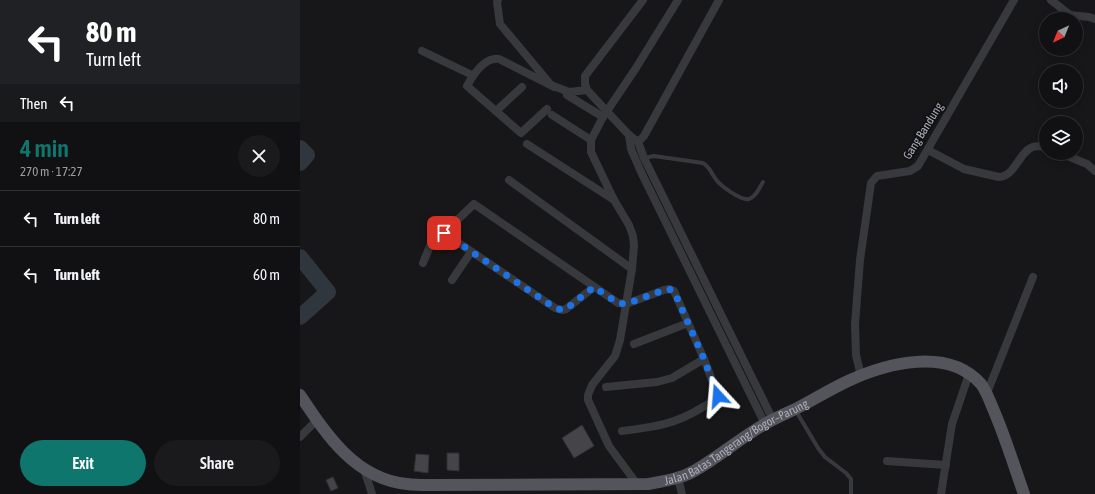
<!DOCTYPE html>
<html lang="en">
<head>
<meta charset="utf-8">
<style>
	:root { --surface:#111113; --page:#1a1a1c; --text:#f1f3f6; --muted:#9c9da0; --line:#303133; --accent:#0f766e }
	body { margin:0; font-family:"Asap Condensed",sans-serif; background:var(--page); color:var(--text); height:100vh; display:flex; flex-direction:column; font-size:15px; white-space:nowrap }
	* { box-sizing:border-box; margin:0 }
	p { font-size:13px; color:var(--muted) }
	.icon { flex:none; width:22px; height:22px; fill:none; stroke:currentColor; stroke-width:2; stroke-linecap:round; stroke-linejoin:round }
	.map { position:relative; flex:1; overflow:hidden }
	.panel { display:flex; flex-direction:column; background:var(--surface); width:300px }
	.panel>* { flex:none }
	.top-card { background:#202124; color:#fff; overflow:hidden }
	.needle { width:26px; rotate:223deg }
	.controls { position:absolute; left:739px; top:12px; display:grid; gap:8px }
	.controls a { display:grid; place-items:center; width:44px; height:44px; border-radius:50%; background:var(--surface); box-shadow:0 2px 10px #0003,0 0 0 1px var(--line); font-size:20px }
	.pin { position:absolute; display:grid; place-items:center; width:34px; height:34px; color:#fff; margin:-17px; border-radius:8px; box-shadow:0 2px 6px #0006 }
	.me { position:absolute; width:44px; margin:-22px; rotate:341deg; stroke-linejoin:round; filter:drop-shadow(0 0 3px #0008) }
	.turn { display:flex; align-items:center; gap:14px; height:84px; padding:0 20px; font-size:18px }
	.turn .icon { width:52px; height:52px; stroke-width:2.5 }
	.turn b { display:block; font-size:28px; line-height:34px }
	.then { display:flex; align-items:center; height:38px; padding:0 20px; background:#0003; gap:8px; font-size:15px }
	.round { display:grid; place-items:center; flex:none; width:42px; height:42px; border-radius:21px; background:var(--page) }
	.overview { display:flex; align-items:center; justify-content:space-between; height:68px; padding:0 20px }
	h1 { font-size:24px; font-weight:600; line-height:30px; color:var(--accent) }
	.cta { display:flex; gap:8px; margin-top:auto; padding:8px 20px }
	.cta a { flex:1; height:46px; border-radius:24px; background:var(--accent); color:#fff; font-size:16px; font-weight:600; line-height:46px; text-align:center }
	.cta a+a { background:var(--page); color:var(--text) }
	ul { padding:0; list-style:none }
	li { display:flex; align-items:center; gap:12px; height:56px; padding:0 20px; border-top:1px solid var(--line) }
	li div { flex:1 }
	li b { display:block; font-size:15px }
	li em { font-style:normal }
	main { display:flex; flex:1; min-height:0 }
	.map>svg:first-child { display:block }
	.lines { fill:none; stroke-linecap:round; stroke-linejoin:round }
	.river { stroke:#30363e; stroke-width:16 }
	.building { fill:#444449; stroke:#313135 }
	.service { stroke:#38393d; stroke-width:4 }
	.minor { stroke:#38393d; stroke-width:8 }
	.primary { stroke:#54555c; stroke-width:12 }
	.route { stroke:#1a73e8; stroke-width:7; stroke-dasharray:0 12.6 }
	.labels { text-anchor:middle; stroke-width:4; stroke-linejoin:round; paint-order:stroke }
	.street-label { font-size:12px; fill:#aaadb8; stroke:#121214 }
</style>
</head>
<body>
<main>
<section class="panel">
<div class="top-card">
<div class="turn"><svg class="icon" aria-label="left" viewBox="0 0 24 24"><path d="M17 20v-9H6M10 6l-5 5 5 5"/></svg><div><b>80 m</b>Turn left</div></div>
<div class="then">Then<svg class="icon" aria-label="left" viewBox="0 0 24 24"><path d="M17 20v-9H6M10 6l-5 5 5 5"/></svg></div>
</div>
<div class="overview"><div><h1>4 min</h1><p>270 m · 17:27</p></div><a class="round"><svg class="icon" aria-label="close" viewBox="0 0 24 24"><path d="M6 6l12 12M18 6L6 18"/></svg></a></div>
<ul>
<li><svg class="icon" aria-label="left" viewBox="0 0 24 24"><path d="M17 20v-9H6M10 6l-5 5 5 5"/></svg><div><b>Turn left</b></div><em>80 m</em></li>
<li><svg class="icon" aria-label="left" viewBox="0 0 24 24"><path d="M17 20v-9H6M10 6l-5 5 5 5"/></svg><div><b>Turn left</b></div><em>60 m</em></li>
</ul>
<div class="cta"><a>Exit</a><a>Share</a></div>
</section>
<div class="map">
<svg width="795" height="494" viewBox="0 0 795 494">
	<rect width="100%" height="100%" fill="#171719"/>
	<g class="lines">
		<g class="river">
			<polyline points="0,148 7,155 0,163"/>
			<polyline points="0,257 28,292 0,317"/>
		</g>
	</g>
	<g class="building">
		<polygon points="282,425 294,446 274,458 262,438"/>
		<polygon points="147,453 159,453 159,471 147,470"/>
		<polygon points="116,454 129,455 128,473 114,471"/>
		<polygon points="33,477 38,488 31,491 26,480"/>
	</g>
	<g class="lines">
		<g class="service">
			<path d="M344,158L354,156L403,163C410,167 411,173 415,178C419,185 441,201 449,199C456,197 459,188 463,182"/>
			<polyline points="496,411 518,448 525,457 546,473 551,479 551,494"/>
		</g>
		<g class="minor">
			<polyline points="198,0 197,2 200,24 251,85 269,92 287,90"/>
			<polyline points="343,0 285,76 285,84 287,90 329,135 338,142 344,158 473,420"/>
			<polyline points="751,0 770,15 789,17 795,19"/>
			<polyline points="122,51 172,75"/>
			<polyline points="267,95 303,117"/>
			<path d="M247,109L221,133L167,86C173,75 184,57 199,59L254,87"/>
			<polyline points="196,111 222,87"/>
			<polyline points="252,115 291,140"/>
			<polyline points="329,135 331,149 341,172 465,424"/>
			<polyline points="338,142 344,136 419,0"/>
			<polyline points="227,144 314,200"/>
			<path d="M628,150L664,169L699,177C720,176 719,138 746,148"/>
			<polyline points="760,153 787,164 795,171"/>
			<polyline points="209,180 332,269"/>
			<polyline points="144,233 255,308 262,310 266,309 294,287"/>
			<path d="M123,263L130,246L174,204L318,303L326,304L364,290L369,289L374,291L404,359L418,396C414,401 408,404 403,407C374,425 354,427 322,431"/>
			<polyline points="152,280 171,252"/>
			<polyline points="334,344 388,323"/>
			<polyline points="561,376 556,355 555,324 560,260 571,183 577,176 610,171 618,166 714,0"/>
			<polyline points="306,387 357,382 372,378 404,359"/>
			<polyline points="687,393 733,277"/>
			<polyline points="0,437 17,420"/>
			<polyline points="587,461 646,465"/>
			<polyline points="64,469 72,494"/>
			<polyline points="378,478 382,494"/>
			<polyline points="337,484 309,446 288,400 288,395 292,385 315,356 320,340 332,269 334,246 333,236 329,225 314,200 291,152 291,140 303,117 336,68 378,0"/>
			<polyline points="641,494 652,424 669,374"/>
		</g>
		<path class="primary" id="s1" d="M0,395C26,434 55,479 107,484C114,485 121,485 129,485L348,484C364,481 380,479 394,471C419,457 440,438 465,424C477,417 490,412 503,405C518,397 533,388 548,381C587,363 648,347 681,384C687,392 690,402 694,411C706,439 714,466 724,494"/>
	</g>
	<g class="lines">
		<polyline class="route" points="144,233 255,308 262,310 266,309 294,287 318,303 326,304 364,290 369,289 374,291 404,359 418,396"/>
	</g>
	<g class="labels">
		<g class="street-label">
			<text transform="translate(623 131) rotate(-58)" y="4">Gang Bandung</text>
			<text dy="4" stroke="none"><textPath href="#s1" startOffset="484">Jalan Batas Tangerang/Bogor–Parung</textPath></text>
		</g>
	</g>
</svg>
<div class="controls">
<a><svg class="needle" viewBox="-14 -14 28 28"><path d="M0-13l5 13h-10z" fill="#e53935"/><path d="M0 13l5-13h-10z" fill="#9c9da0"/></svg></a>
<a><svg class="icon" aria-label="sound" viewBox="0 0 24 24"><path d="M4 9h4l5-4v14l-5-4H4zM17 9q2 3 0 6"/></svg></a>
<a><svg class="icon" aria-label="layers" viewBox="0 0 24 24"><path d="M12 4l9 5-9 5-9-5zM3 14l9 5 9-5"/></svg></a>
</div>
<div class="pin" style="left:144px;top:233px;background:#d93025"><svg class="icon" aria-label="arrive" viewBox="0 0 24 24"><path d="M6 21V4h12l-3 4 3 4H6"/></svg></div>
<svg class="me" style="left:418px;top:396px" viewBox="-20 -20 40 40"><path d="M0-17L14 15 0 8-14 15z" fill="#1a73e8" stroke="#fff" stroke-width="4"/></svg>
</div>
</main>
</body>
</html>
